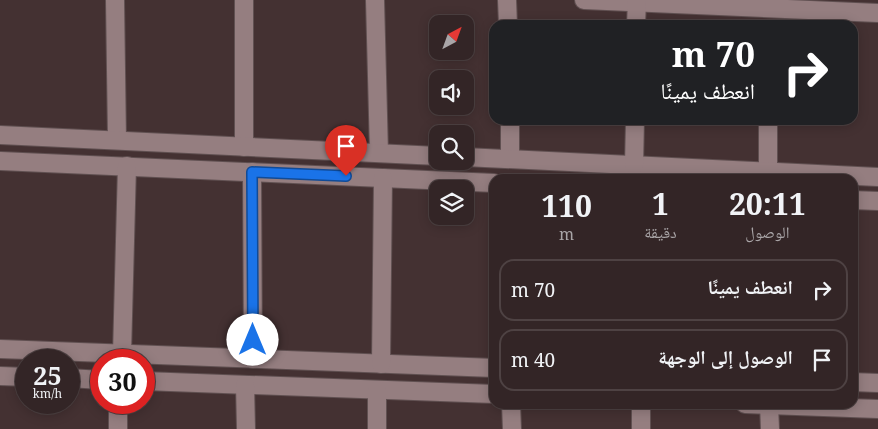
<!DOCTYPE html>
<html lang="ar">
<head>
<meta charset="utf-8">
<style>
	:root { --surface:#332526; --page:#3b2d2e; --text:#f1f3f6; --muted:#a9a5a7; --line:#4e4243 }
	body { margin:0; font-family:"Noto Serif","Noto Naskh Arabic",serif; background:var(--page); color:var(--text); direction:rtl; height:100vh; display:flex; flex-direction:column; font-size:19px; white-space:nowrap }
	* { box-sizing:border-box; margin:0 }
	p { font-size:16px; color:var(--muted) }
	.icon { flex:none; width:28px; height:28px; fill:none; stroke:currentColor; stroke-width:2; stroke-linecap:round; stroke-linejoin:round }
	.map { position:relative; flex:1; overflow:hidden; direction:ltr }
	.details { position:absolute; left:489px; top:174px; width:369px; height:235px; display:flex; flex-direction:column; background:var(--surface); border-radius:15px; box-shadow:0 2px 12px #0003,0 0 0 1px var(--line); direction:rtl }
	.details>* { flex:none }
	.guide { position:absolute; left:489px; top:20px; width:369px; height:105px; border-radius:15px; box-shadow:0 2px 12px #0003,0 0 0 1px var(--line); direction:rtl; background:#202124; color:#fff; overflow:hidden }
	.needle { width:32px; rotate:41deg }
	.fabs { position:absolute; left:429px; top:15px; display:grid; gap:10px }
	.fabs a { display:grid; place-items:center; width:45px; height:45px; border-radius:10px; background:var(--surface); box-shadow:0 2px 12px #0003,0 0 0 1px var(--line); font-size:25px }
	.speed { position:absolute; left:15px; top:349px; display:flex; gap:10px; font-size:25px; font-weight:700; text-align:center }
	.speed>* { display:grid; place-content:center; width:65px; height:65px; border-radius:50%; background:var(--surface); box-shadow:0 2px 12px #0003,0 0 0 1px var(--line); line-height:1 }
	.speed small { font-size:12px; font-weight:400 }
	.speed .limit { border:8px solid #d22; background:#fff; color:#111 }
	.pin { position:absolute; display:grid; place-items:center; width:42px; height:42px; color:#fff; margin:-51px -21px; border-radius:50% 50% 50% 0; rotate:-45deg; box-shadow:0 0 5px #0007 }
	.pin .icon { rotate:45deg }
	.me { position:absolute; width:55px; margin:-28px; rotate:0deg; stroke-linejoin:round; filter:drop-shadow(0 0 4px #0008) }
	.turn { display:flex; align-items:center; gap:18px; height:105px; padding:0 20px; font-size:22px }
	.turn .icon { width:65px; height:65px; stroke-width:2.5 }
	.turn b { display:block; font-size:35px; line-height:42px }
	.eta { display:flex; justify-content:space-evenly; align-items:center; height:85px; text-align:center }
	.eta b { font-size:30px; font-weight:700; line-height:35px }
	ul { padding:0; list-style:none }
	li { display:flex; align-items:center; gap:15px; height:62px; margin:0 10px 8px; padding:0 10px; border:2px solid var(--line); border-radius:15px }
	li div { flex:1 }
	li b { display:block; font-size:19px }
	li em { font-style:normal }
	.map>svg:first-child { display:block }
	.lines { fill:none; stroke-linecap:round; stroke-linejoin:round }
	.minor-casing { stroke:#605051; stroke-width:20 }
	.minor { stroke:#957e80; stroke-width:18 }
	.route-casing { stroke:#114b97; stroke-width:12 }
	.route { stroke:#1a73e8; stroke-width:9 }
</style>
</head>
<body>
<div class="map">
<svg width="878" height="429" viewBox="0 0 878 429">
	<rect width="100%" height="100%" fill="#443132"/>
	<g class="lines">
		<g class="minor-casing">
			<g id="minor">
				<polyline points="115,0 117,140"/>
				<polyline points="244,0 244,147"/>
				<polyline points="375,0 379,153"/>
				<polyline points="507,0 508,25"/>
				<polyline points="584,0 878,13"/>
				<polyline points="636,25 637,0"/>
				<polyline points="510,120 510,159"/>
				<polyline points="768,120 768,171"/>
				<polyline points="0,135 438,156"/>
				<polyline points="465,157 878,177"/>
				<polyline points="0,161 494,183"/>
				<polyline points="634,165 635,120"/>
				<polyline points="252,172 253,359"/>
				<polyline points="852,200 878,201"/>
				<polyline points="0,349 494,368"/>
				<polyline points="122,354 127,166"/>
				<polyline points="381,364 383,178"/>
				<polyline points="0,376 26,377"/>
				<polyline points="69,378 101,380"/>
				<polyline points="144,381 494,394"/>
				<polyline points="852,382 878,383"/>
				<polyline points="245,385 246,429"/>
				<polyline points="377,390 377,429"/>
				<polyline points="118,402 118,429"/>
				<polyline points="511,404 512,429"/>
				<polyline points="641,404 641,429"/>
				<polyline points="745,404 878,409"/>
				<polyline points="769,405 770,429"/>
			</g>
		</g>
		<use href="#minor" class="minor"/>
	</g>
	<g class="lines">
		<g class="route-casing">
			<polyline id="route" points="253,340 252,172 346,176"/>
		</g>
		<use href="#route" class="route"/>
	</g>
</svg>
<div class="fabs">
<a><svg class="needle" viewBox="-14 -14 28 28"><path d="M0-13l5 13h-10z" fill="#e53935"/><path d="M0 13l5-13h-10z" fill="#a9a5a7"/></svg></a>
<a><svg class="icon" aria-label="sound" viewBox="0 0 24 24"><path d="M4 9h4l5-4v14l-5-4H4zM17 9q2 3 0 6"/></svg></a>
<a><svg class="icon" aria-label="search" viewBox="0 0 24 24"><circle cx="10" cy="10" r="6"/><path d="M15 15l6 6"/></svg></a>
<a><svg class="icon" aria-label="layers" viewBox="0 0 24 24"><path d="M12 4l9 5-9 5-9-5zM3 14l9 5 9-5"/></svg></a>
</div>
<div class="speed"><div>25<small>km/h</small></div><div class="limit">30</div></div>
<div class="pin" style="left:346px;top:176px;background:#d93025"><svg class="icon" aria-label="arrive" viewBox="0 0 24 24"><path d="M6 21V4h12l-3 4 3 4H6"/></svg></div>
<svg class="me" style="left:253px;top:340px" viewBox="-20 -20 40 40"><circle r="19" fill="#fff"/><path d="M0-13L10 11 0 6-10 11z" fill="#1a73e8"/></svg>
<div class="guide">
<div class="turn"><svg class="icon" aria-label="right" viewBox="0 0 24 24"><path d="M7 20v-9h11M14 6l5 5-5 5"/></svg><div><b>70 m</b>انعطف يمينًا</div></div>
</div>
<section class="details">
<div class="eta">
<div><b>20:11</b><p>الوصول</p></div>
<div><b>1</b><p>دقيقة</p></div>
<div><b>110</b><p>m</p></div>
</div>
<ul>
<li><svg class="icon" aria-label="right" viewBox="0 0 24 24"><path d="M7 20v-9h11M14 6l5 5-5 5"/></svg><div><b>انعطف يمينًا</b></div><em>70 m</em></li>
<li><svg class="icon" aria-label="arrive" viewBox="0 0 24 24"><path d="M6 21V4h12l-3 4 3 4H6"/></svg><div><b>الوصول إلى الوجهة</b></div><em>40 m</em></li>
</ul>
</section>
</div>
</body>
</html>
